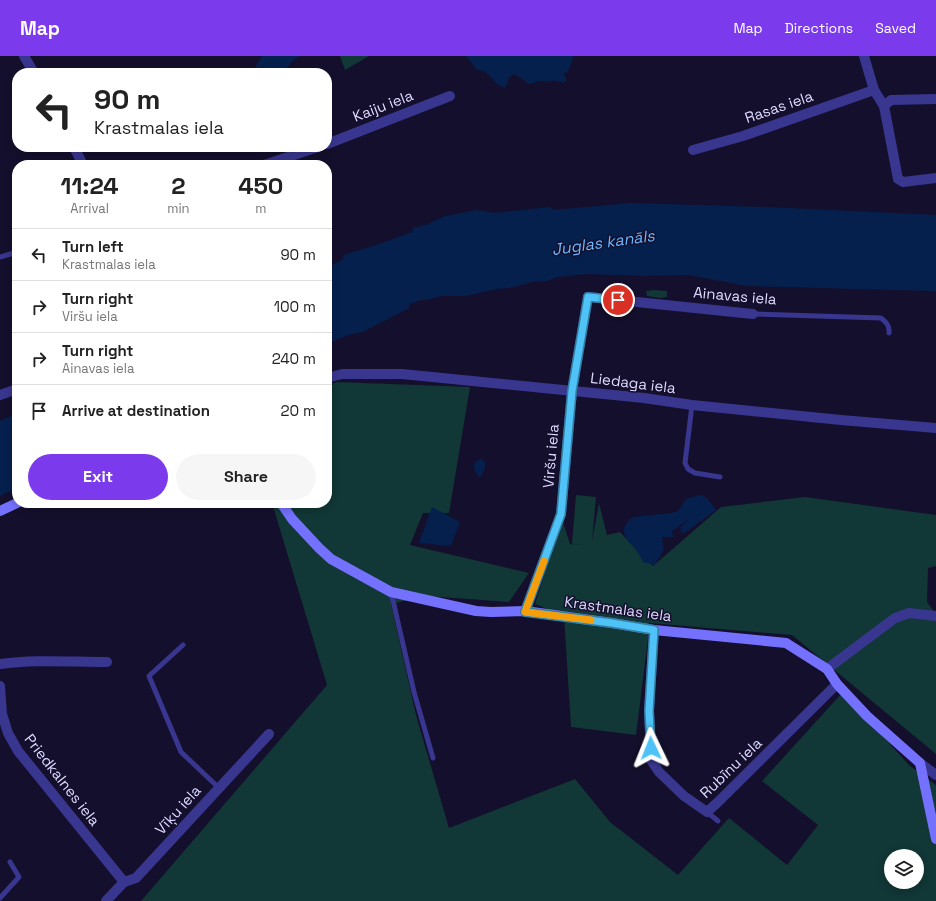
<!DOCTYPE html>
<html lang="en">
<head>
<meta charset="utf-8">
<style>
	:root { --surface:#fff; --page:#f6f6f6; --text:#222; --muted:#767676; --line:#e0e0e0; --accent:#7c3aed }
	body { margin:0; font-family:"Space Grotesk",sans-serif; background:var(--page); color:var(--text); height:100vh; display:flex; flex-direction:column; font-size:15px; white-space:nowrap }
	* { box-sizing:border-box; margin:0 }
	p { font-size:13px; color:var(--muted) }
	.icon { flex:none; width:22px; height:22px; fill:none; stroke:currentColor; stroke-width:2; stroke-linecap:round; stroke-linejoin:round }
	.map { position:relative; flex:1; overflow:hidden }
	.details { position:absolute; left:12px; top:104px; width:320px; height:348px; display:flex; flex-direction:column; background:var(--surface); border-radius:16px; box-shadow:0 2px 10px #0003 }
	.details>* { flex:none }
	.banner { position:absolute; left:12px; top:12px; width:320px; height:84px; border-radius:16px; box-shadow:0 2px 10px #0003; background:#fff; color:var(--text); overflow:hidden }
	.tools { position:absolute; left:884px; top:793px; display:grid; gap:8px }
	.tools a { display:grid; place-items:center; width:40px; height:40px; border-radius:50%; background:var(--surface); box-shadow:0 2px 10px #0003; font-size:20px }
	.pin { position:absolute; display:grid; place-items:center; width:34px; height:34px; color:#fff; margin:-17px; border:2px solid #fff; border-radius:50%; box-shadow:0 1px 4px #0007 }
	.me { position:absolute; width:44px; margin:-22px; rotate:358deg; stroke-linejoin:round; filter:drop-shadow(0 0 3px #0008) }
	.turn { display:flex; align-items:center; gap:14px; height:84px; padding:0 16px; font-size:18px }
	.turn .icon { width:52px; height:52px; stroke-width:2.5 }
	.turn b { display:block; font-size:28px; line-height:34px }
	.eta { display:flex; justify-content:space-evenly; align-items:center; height:68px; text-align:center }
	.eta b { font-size:24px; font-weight:700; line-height:28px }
	.action { display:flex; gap:8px; margin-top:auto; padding:8px 16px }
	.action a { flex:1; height:46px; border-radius:24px; background:var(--accent); color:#fff; font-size:16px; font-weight:700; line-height:46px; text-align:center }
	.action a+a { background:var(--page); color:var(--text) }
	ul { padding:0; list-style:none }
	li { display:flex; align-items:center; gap:12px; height:52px; padding:0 16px; border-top:1px solid var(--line) }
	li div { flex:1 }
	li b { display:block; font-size:15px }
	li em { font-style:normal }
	header { display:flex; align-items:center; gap:24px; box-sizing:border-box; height:56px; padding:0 20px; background:var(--accent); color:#fff }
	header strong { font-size:19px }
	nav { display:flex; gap:22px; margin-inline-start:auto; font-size:14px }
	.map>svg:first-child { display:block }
	.green { fill:#113736; fill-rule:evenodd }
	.water { fill:#06204e }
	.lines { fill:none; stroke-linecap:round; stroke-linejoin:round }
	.lane { stroke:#39368f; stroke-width:5 }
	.street { stroke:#39368f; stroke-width:10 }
	.secondary { stroke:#7571ff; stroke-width:10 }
	.route-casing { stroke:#337fa1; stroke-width:10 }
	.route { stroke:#4fc3f7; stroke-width:7 }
	.slow { stroke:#f59e0b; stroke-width:7 }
	.labels { text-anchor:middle; stroke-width:3; stroke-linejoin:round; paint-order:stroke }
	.street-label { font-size:15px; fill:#dedaff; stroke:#140f2c }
	.water-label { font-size:16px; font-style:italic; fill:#68b8ff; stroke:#140f2c }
</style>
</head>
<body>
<header>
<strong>Map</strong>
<nav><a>Map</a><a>Directions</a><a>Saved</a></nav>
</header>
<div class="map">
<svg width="936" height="845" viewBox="0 0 936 845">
	<rect width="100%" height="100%" fill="#140f2c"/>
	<g class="green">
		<polygon points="340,0 369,0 345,14"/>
		<polygon points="654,234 667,235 667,241 660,242 647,240 646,235"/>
		<path d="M337,326L470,331L449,457H423L410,489L529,517L509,546L427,540L391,548L416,659L449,772L575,723L610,766L678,819L729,762L787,809L818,769L762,725L843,636L909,709L936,729V845H141L327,629L272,447H327V329ZM891,800H917V826H891Z"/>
		<polygon points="576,439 596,441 592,485 599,447 607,479 620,476 646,504 653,510 721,451 805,441 936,459 936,510 928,512 927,546 936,558 936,698 792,579 650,567 636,679 571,671 564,560 535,548 553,491 563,466 570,488 592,490 572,488"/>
	</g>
	<g class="water">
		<polygon points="262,0 300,0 294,4 282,17 253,17 254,13"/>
		<path d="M466,0H573C573,6 570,9 569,14L564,18L566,22V25L563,27L560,25L557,26L555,24L548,26L545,25H535V27L528,28L524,24L514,18L509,21L507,28L504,32C501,30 498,29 495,26C489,19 487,14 477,14Z"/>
		<polygon points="631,147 767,151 936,159 936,235 746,230 689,219 645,220 586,218 558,221 547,225 530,226 530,227 509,232 497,233 466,240 442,240 426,244 421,244 410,248 409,252 363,276 348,279 327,288 327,212 343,203 344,199 382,187 412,176 413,172 428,168 445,160 477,154 495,157 550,151 553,154"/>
		<polygon points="17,357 17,432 0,440 0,365"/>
		<path d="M481,403L485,406C486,411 483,417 480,422C474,416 470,406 481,403Z"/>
		<path d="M700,439L707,442L716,454L683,478L680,472L689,463L672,475L673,481H662L664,493L655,509L643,506C640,500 637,494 632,489C630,487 627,485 626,482C621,473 626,465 634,461L671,457L678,455L686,443Z"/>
		<polygon points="432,451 460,466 451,490 419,487"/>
	</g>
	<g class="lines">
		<g class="lane">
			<polyline points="0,201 17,196"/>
			<path d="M753,258L881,262C886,266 890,270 889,277"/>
			<polyline points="692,349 685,407 688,413 695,417 720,421"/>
			<polyline points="391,536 414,636 433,702"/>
			<polyline points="183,589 149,620 181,696 219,732"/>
			<polyline points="707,756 718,765"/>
			<polyline points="0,842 19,821 10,806"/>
		</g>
		<g class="street">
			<polyline points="24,0 34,17"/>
			<polyline points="864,0 874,34 884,50 898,123 903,126 936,122"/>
			<polyline points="884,50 891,44 936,43"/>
			<polyline points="327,88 450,40"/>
			<polyline points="74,91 83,109"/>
			<polyline points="693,94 743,80 874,34"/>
			<polyline points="264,109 318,91"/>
			<polyline points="327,322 342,318 402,318 644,342 692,349 841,364 936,372"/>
			<polyline points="0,339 17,333"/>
			<polyline points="525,555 561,458 572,335 588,241 753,258"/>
			<polyline points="654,574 649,655 651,704 659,716 684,740 707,756 717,747 837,628"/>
			<path d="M0,608C35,603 71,606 107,606"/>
			<polyline points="827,613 895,562 909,557 936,560"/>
			<polyline points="0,630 2,658 8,677 18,695 124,826"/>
			<polyline points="920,707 936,719"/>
			<polyline points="106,845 124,826 136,822 269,678"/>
		</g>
		<g class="secondary">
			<polyline points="281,447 292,463 319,492 331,503 391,536 476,555 491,556 525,555 612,567 654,574 786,587 827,613 837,628 867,660 920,707 936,783"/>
			<polyline points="0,455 17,447"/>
		</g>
	</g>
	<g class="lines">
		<g class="route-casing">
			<polyline id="route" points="618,244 588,241 572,335 561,458 525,556 612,567 654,574 649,655 651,692"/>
		</g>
		<use href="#route" class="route"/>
		<polyline class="slow" points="544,505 525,556 591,564"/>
	</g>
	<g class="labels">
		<g class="street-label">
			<text transform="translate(383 50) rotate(-21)" y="5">Kaiju iela</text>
			<text transform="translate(779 51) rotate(-19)" y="5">Rasas iela</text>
			<text transform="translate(735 240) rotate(5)" y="5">Ainavas iela</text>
			<text transform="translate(633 327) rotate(7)" y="5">Liedaga iela</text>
			<text transform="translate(551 400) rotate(-85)" y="5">Viršu iela</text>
			<text transform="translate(618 553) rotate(8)" y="5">Krastmalas iela</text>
			<text transform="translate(731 712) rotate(-44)" y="5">Rubīnu iela</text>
			<text transform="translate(62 724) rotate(52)" y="5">Priedkalnes iela</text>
			<text transform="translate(178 754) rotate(-48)" y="5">Vīķu iela</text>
		</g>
		<g class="water-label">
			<text transform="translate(603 186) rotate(-8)" y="6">Juglas kanāls</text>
		</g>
	</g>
</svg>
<div class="tools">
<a><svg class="icon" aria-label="layers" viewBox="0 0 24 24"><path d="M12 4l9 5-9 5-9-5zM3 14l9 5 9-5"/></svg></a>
</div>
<div class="pin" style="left:618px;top:244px;background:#d93025"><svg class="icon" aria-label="arrive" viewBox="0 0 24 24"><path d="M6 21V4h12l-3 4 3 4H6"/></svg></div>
<svg class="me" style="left:651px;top:692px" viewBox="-20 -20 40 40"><path d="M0-17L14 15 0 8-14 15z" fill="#4fc3f7" stroke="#fff" stroke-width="4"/></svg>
<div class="banner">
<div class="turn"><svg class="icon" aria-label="left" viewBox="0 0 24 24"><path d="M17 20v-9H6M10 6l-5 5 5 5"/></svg><div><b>90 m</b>Krastmalas iela</div></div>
</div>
<section class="details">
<div class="eta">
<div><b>11:24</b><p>Arrival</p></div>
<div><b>2</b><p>min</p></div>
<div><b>450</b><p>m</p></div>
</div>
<ul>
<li><svg class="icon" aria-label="left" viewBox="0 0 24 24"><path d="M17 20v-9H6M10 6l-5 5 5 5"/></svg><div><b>Turn left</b><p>Krastmalas iela</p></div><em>90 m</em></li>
<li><svg class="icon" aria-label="right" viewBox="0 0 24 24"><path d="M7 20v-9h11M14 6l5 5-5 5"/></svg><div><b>Turn right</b><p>Viršu iela</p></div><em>100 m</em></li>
<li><svg class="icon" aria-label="right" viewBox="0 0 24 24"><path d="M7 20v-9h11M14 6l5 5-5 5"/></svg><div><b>Turn right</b><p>Ainavas iela</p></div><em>240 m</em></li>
<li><svg class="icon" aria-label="arrive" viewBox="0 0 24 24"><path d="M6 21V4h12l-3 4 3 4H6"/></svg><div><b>Arrive at destination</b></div><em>20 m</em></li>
</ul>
<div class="action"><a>Exit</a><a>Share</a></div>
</section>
</div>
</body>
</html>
